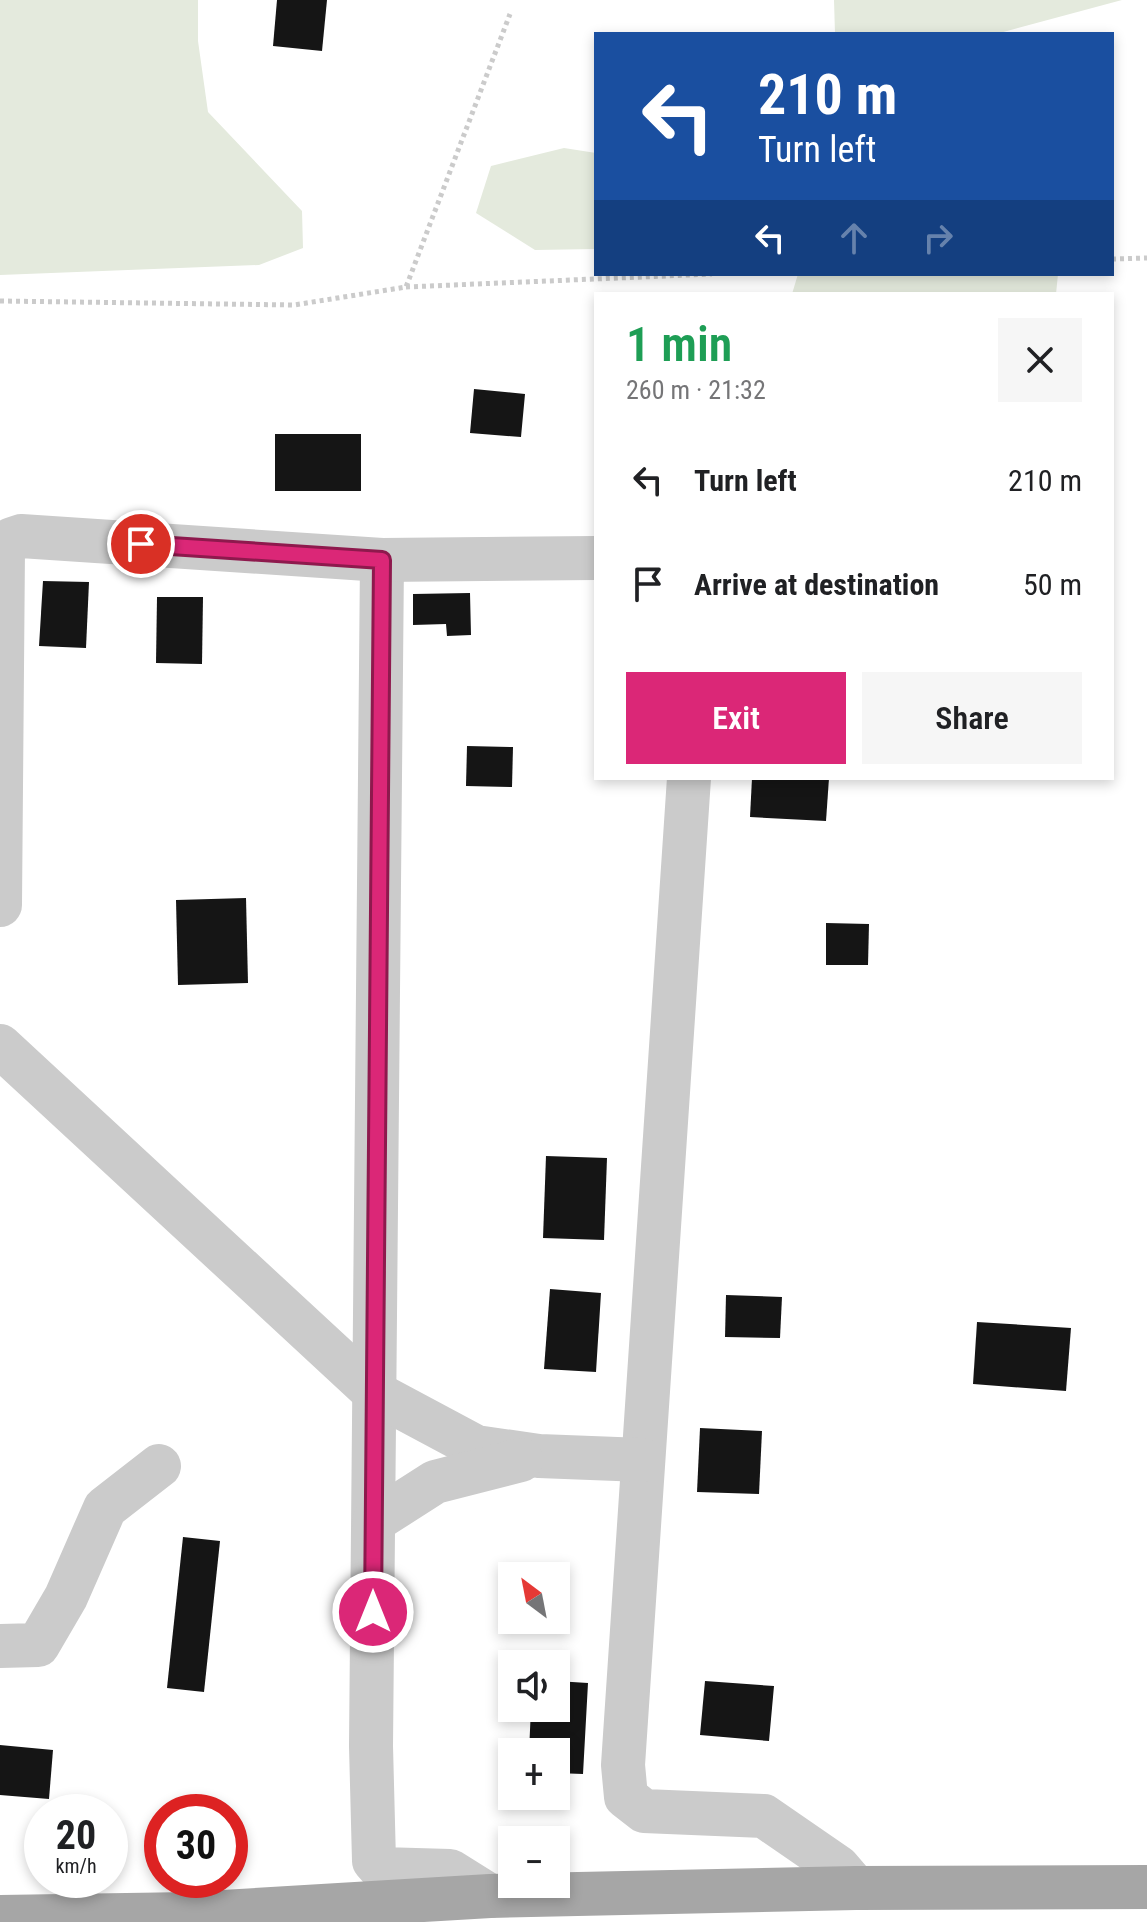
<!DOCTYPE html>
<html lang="en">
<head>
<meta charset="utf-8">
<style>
	:root { --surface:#fff; --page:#f6f6f6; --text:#202124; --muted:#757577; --accent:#db2777 }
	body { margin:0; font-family:"Roboto Condensed",sans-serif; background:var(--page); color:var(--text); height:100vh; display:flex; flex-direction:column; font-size:30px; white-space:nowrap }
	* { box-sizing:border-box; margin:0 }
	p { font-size:26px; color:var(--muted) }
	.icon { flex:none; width:44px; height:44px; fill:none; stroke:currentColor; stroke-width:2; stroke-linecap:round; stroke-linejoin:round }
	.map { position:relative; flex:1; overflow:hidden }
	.side { position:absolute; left:594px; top:292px; width:520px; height:488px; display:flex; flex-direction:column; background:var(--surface); border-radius:0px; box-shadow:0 4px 12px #0003 }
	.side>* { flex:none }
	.guide { position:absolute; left:594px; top:32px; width:520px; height:244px; border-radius:0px; box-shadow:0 4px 12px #0003; background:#1a4fa0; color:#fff; overflow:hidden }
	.needle { width:52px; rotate:328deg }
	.tools { position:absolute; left:498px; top:1562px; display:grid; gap:16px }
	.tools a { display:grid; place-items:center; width:72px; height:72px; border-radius:0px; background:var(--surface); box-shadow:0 4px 12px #0003; font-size:40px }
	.speed { position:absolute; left:24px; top:1794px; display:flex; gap:16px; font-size:40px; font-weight:700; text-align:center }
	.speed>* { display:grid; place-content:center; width:104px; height:104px; border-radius:50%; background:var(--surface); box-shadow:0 4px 12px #0003; line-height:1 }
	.speed small { font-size:20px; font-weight:400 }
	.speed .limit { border:12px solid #d22; background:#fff; color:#111 }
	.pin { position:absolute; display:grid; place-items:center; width:68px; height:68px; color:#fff; margin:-34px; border:4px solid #fff; border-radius:50%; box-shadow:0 2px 8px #0007 }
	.me { position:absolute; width:88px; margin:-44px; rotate:0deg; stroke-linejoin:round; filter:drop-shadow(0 0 6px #0008) }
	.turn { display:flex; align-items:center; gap:28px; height:168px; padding:0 32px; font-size:36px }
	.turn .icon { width:104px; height:104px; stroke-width:2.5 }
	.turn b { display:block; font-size:56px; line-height:68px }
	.lanes { display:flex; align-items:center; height:76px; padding:0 32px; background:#0003; justify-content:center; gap:40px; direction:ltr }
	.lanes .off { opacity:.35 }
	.round { display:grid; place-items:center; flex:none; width:84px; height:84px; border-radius:0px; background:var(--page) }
	.summary { display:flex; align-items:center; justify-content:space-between; height:136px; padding:0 32px }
	h1 { font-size:48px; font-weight:600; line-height:60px; color:#1e9e55 }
	.action { display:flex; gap:16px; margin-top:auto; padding:16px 32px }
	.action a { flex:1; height:92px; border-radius:0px; background:var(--accent); color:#fff; font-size:32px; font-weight:600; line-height:92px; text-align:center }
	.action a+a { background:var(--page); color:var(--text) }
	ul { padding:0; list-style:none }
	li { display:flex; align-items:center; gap:24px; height:104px; padding:0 32px }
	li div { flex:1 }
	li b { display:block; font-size:30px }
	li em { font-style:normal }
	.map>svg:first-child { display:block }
	.green { fill:#e4eadd }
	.building { fill:#151515 }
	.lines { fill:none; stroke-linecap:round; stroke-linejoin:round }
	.path { stroke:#cbcbcb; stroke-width:5; stroke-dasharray:4 4; stroke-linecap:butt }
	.minor { stroke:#cbcbcb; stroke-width:44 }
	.major { stroke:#a6a6a6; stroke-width:44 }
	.route-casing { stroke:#8e194d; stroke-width:20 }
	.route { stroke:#db2777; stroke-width:14 }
</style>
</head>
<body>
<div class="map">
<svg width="1147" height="1922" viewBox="0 0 1147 1922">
	<rect width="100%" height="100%" fill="#fff"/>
	<g class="green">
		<polygon points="0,0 198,0 198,41 208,112 302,211 303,248 259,265 0,275"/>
		<polygon points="834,0 1122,0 996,34 835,34"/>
		<polygon points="564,148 596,153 596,249 535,250 476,213 491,166"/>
		<polygon points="798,274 1058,274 1056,294 792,294"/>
	</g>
	<g class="building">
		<polygon points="277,0 327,0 322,51 273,46"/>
		<polygon points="474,389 525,394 521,437 470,433"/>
		<rect x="275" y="434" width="86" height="57"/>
		<polygon points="43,581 89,582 86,648 39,646"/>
		<polygon points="470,593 471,635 447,636 446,624 413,625 413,594"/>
		<polygon points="157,597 203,597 202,664 156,663"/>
		<polygon points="467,746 513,747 512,787 466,786"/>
		<polygon points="752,778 829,778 826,821 750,817"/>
		<polygon points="246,898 248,983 178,985 176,900"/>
		<polygon points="826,923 869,924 868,965 826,965"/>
		<polygon points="546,1156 607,1158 604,1240 543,1238"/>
		<polygon points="550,1289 601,1293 596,1372 544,1369"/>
		<polygon points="726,1295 782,1297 780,1338 725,1337"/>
		<polygon points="977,1322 1071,1328 1066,1391 973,1384"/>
		<polygon points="700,1428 762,1431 759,1494 697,1492"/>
		<polygon points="183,1537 220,1541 204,1692 167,1688"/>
		<polygon points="556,1681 588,1683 583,1774 556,1773 556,1752 529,1752 531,1708 556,1708"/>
		<polygon points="705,1681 774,1686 769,1741 700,1735"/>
		<polygon points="0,1745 53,1750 49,1799 0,1795"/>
	</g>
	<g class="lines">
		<g class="path">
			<polyline points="1112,259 1147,258"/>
			<polyline points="406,287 712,274"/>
			<polyline points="0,301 294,305 406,287 510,14"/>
		</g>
		<g class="minor">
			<polyline points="382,560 371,1746 374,1861 381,1869 450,1871 490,1896"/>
			<polyline points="689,778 623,1765 626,1797 644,1811 764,1816 838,1867 856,1888"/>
			<polyline points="0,905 3,549 12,539 21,536 382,560 596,558"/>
			<polyline points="0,1046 375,1393 476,1447 539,1456 643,1460"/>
			<polyline points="374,1521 435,1482 521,1460"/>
			<polyline points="0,1646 38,1645 66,1597 105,1508 159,1466"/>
		</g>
		<polyline class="major" points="0,1917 190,1914 490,1896 856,1888 1147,1887"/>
	</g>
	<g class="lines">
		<g class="route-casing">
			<polyline id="route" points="141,544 382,560 373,1612"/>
		</g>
		<use href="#route" class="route"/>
	</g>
</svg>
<div class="tools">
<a><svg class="needle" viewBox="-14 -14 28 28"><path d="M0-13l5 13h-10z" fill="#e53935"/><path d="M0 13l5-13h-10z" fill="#757577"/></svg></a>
<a><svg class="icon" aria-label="sound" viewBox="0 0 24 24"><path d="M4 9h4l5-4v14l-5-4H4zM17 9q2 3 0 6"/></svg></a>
<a>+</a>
<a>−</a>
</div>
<div class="speed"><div>20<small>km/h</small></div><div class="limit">30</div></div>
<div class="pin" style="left:141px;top:544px;background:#d93025"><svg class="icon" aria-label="arrive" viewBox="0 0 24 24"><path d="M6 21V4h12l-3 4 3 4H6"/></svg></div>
<svg class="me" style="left:373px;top:1612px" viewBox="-20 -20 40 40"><circle r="17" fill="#db2777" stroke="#fff" stroke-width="3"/><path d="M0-11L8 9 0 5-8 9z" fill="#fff"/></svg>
<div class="guide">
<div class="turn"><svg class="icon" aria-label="left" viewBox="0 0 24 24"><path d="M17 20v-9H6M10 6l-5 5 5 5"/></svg><div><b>210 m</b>Turn left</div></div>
<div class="lanes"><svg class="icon" aria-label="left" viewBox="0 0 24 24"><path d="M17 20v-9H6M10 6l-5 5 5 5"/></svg><svg class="icon off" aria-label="ahead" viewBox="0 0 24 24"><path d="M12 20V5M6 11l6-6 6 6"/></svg><svg class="icon off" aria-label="right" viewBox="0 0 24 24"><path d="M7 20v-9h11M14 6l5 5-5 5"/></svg></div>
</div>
<section class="side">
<div class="summary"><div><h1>1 min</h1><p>260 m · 21:32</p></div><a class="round"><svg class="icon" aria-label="close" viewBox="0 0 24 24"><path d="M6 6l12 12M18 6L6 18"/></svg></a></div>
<ul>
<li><svg class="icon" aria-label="left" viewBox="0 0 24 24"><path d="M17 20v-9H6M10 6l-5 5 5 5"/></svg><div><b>Turn left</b></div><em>210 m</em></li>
<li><svg class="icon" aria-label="arrive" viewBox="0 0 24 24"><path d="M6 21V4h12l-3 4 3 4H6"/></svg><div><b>Arrive at destination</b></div><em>50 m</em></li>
</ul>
<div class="action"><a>Exit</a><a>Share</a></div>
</section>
</div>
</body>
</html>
